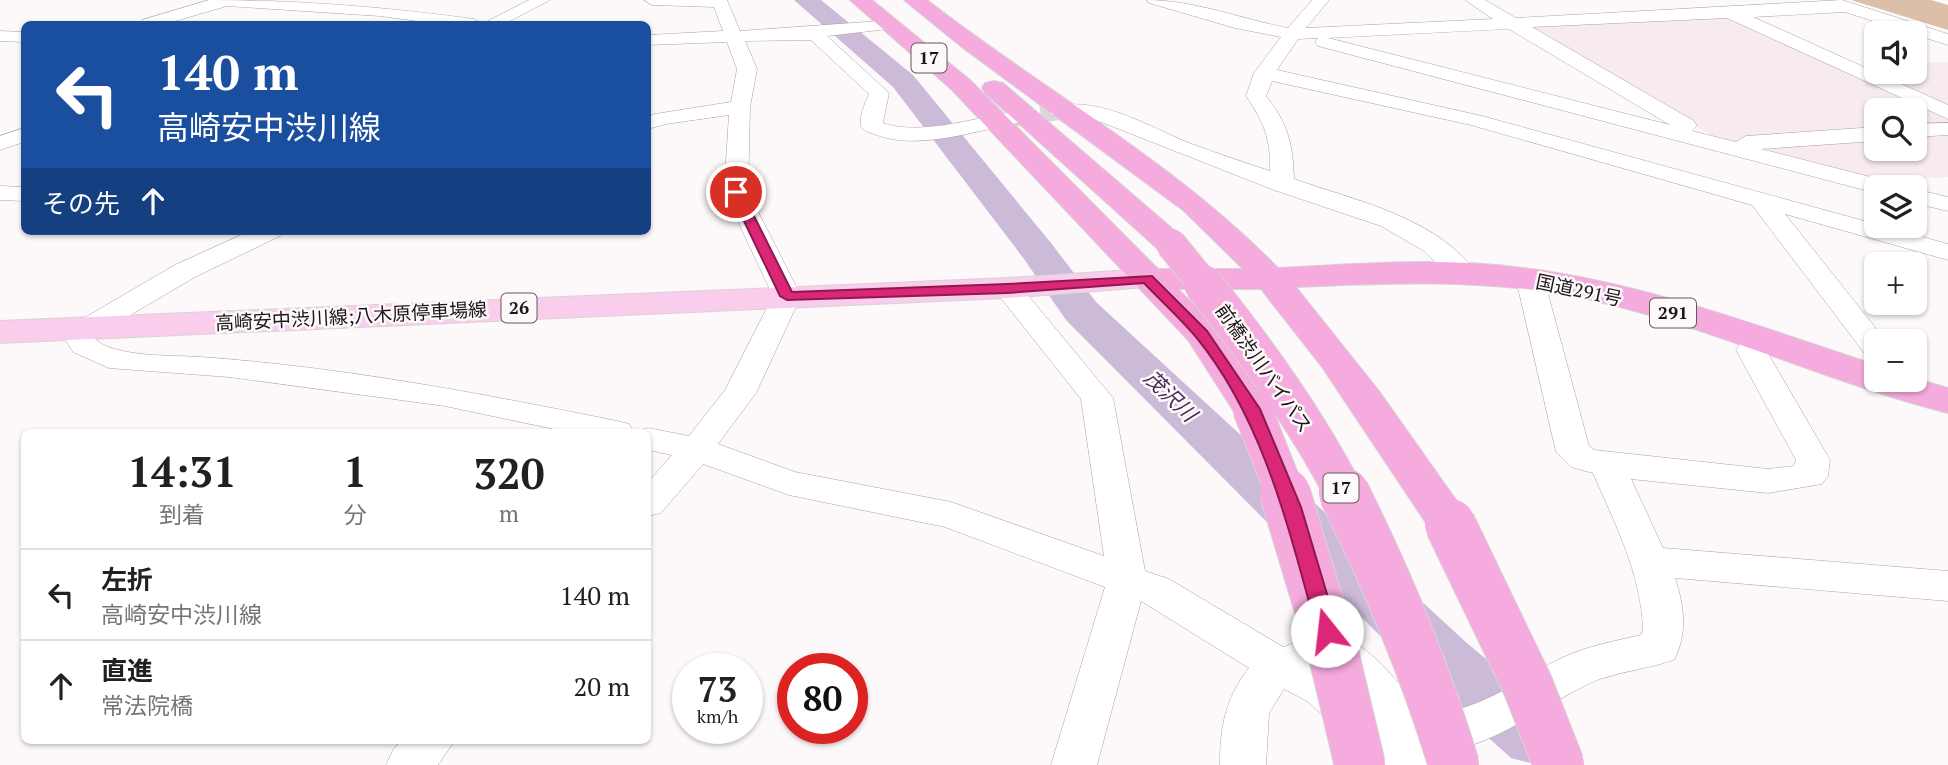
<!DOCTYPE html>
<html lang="ja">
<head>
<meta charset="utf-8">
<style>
	:root { --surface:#fff; --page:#f2f2f2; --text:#202124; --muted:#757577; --line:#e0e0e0 }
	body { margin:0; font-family:"PT Serif","Noto Sans JP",serif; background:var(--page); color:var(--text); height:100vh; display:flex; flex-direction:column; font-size:26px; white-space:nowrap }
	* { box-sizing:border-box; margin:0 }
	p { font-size:23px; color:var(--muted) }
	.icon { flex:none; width:38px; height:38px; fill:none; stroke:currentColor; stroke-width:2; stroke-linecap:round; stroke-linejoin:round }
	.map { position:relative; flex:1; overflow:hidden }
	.drawer { position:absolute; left:21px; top:429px; width:630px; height:315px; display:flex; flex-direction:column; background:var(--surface); border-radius:10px; box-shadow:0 2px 5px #0004 }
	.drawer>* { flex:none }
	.hud { position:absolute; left:21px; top:21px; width:630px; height:214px; border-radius:10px; box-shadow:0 2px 5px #0004; background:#1a4fa0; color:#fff; overflow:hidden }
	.controls { position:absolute; left:1864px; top:21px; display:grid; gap:14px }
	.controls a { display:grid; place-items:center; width:63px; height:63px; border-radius:10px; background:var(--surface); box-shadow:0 2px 5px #0004; font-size:35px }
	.speed { position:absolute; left:672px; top:653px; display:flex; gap:14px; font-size:35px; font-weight:700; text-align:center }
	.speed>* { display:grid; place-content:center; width:91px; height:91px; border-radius:50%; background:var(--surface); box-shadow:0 2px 5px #0004; line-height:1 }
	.speed small { font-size:18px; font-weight:400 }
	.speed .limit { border:10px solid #d22; background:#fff; color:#111 }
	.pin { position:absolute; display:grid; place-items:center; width:60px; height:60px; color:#fff; margin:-30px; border:4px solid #fff; border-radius:50%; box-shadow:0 2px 7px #0007 }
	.me { position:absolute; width:77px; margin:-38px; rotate:344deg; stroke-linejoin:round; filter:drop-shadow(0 0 5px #0008) }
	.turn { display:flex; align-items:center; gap:24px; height:147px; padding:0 21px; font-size:32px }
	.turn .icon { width:91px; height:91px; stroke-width:2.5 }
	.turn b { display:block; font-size:49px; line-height:60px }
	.then { display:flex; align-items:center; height:66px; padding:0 21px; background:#0003; gap:14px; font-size:26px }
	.eta { display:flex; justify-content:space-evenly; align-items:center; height:119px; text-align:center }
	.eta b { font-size:42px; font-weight:600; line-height:49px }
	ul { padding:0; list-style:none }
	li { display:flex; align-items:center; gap:21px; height:91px; padding:0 21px; border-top:2px solid var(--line) }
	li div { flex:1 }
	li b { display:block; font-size:26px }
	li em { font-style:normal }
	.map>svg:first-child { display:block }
	.built { fill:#f7ebed; fill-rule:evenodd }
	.forest { fill:#dcbfa8 }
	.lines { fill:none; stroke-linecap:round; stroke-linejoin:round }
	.river { fill:#ccbad9; fill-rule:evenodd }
	.minor-tunnel { stroke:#dbd7d8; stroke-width:18; stroke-dasharray:18 10; stroke-linecap:butt }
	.minor-casing { stroke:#b19da1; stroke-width:1 }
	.major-casing { stroke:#d6d5d5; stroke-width:2 }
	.highway-casing { stroke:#d6d5d5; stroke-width:2 }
	.minor { fill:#fff; fill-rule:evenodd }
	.major { fill:#f9cdeb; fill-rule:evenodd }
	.highway { fill:#f5abde; fill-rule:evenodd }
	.highway-bridge-far2-casing { stroke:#d6d5d5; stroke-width:32; stroke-linecap:butt }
	.highway-bridge-far1-casing { stroke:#d6d5d5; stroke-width:40; stroke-linecap:butt }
	.highway-bridge-casing { stroke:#d6d5d5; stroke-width:52; stroke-linecap:butt }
	.highway-bridge-far2 { stroke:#f5abde; stroke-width:30 }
	.highway-bridge-far1 { stroke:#f5abde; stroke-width:38 }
	.highway-bridge { stroke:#f5abde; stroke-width:50 }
	.route { fill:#db2777; stroke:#8e194d; stroke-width:2 }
	.labels { text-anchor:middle; stroke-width:5; stroke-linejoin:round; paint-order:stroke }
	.shield { fill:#fdf9fa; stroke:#60595b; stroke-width:2 }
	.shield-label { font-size:18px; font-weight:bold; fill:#1c1517 }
	.street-label { font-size:19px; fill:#1c1517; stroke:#fdf9fa }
	.water-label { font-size:21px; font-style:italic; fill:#472e57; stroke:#fdf9fa }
</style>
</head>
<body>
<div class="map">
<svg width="1948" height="765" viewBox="0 0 1948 765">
	<rect width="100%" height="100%" fill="#fdf9fa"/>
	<g class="built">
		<path d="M1726,14L1948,115V177L1869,182L1731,147L1526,27ZM1876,110H1914V149H1876Z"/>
		<polygon points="1948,62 1948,110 1854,67 1876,66 1876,72 1914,72 1915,63"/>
	</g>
	<polygon class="forest" points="1851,0 1931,0 1948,5 1948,30"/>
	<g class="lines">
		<polygon class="river" points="794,0 821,0 913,75 1051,243 1096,302 1468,644 1557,718 1567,738 1557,758 1538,765 1511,758 1424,680 1066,320 1024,259 893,87"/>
		<polyline class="minor-tunnel" points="1013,118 1059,111"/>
		<g class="minor-casing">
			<g id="minor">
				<path d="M209,0C298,0 385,7 474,19L482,24L529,0H550L504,24H440L380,16L227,6L165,24H139L142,20Z"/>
				<path d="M644,0H727L740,31L894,20L897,24L894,28L888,29L827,36L889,93L883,123C918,136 975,118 1013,112L1020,114L1024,118L1020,122L1013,124C970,132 916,151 874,134C869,132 863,131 861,126C859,116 865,103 869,94L811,40L745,41L757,69L750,107L748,192L801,296L756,393L718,444L795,472L951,502L1104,556L1081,399L993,288L997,282L1007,280L1017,282L1113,398L1145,571L1169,579L1283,647C1349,624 1364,645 1406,691C1413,698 1421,709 1431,710C1474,717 1526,674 1564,657C1588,646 1615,641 1641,635L1643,629C1641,573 1615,524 1593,473L1571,467L1556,452L1516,279L1520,273L1530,271L1540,273L1544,279L1589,446L1594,450L1768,469L1794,466L1796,460L1736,350L1747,334L1758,331L1769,334L1773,340L1766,350L1830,460L1828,476L1822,484L1768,493L1631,479L1663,548L1948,571V601L1675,578C1684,606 1688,633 1674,660C1650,668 1624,671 1600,679C1551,697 1479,763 1425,748L1435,765H1379L1307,701L1284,689L1269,713L1266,765H1220C1220,728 1225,698 1249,668L1141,601L1097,765H1051L1105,587L945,527L789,495L703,464L661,513L648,516V482L672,455L648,450V432H635L648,428L689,436L725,390L773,296L724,192L729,115L666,124L648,129V116L655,114L731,102L737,69L727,42L648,45V35L723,31L714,7L652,5Z"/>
				<path d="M1147,0C1194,0 1241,19 1288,28L1312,0H1329L1306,28L1493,19L1465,0H1485L1516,18L1842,0L1948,34V45L1845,12L1753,17L1948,105V119L1727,18L1532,27L1694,121L1697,126L1692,131L1736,142L1746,136L1876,127V141L1761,149L1890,182L1894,187H1876V193L1318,46L1315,42L1318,38L1298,39L1277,70L1482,116L1948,244V260L1785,214L1886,341H1876V357L1865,354L1752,205L1471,125L1272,81L1266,96C1288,123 1293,145 1294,179C1356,201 1437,217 1477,274L1473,280L1463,282L1453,280L1424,251L1381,226L1274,190L1091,118L1052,115L1049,111L1052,107C1099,95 1147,126 1189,143C1216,153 1243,162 1270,171C1271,139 1264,122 1246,96L1254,73L1281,37L1235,28L1149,3ZM1509,29L1670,125L1328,38Z"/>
				<polygon points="0,31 24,32 24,42 0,41"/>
				<polygon points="1948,123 1948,135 1914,137 1914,124"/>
				<polygon points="24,128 24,142 0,150 0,136"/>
				<polygon points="0,186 24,187 24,201 0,200"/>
				<polygon points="1914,189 1948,197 1948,211 1914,203"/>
				<path d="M250,231H284L280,236L195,277L93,337C111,358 174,355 201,357C341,367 479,393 617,421L629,424L634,432H568L445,406L229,377L109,368L73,352L62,334L67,328L175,265Z"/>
				<polygon points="402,740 455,740 438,765 386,765 393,750"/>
			</g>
		</g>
		<g class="major-casing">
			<polygon id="major" points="1147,269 1159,272 1164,279 1159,286 1007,298 0,343 0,321 1007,278"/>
		</g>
		<g class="highway-casing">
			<g id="highway">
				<path d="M850,0H872L970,80L1158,269H1243L1184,211L963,48L904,0H927C1043,90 1175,162 1278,268C1360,264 1442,257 1523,268C1644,283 1761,327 1876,365V380L1914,378L1948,388V413C1819,380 1698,320 1567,295C1476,279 1387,283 1296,287L1379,391L1473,524L1466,535L1450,540L1434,535L1322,367L1261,289H1178L1215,326L1272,409L1266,418L1252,421L1238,418L1188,340L952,90Z"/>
				<polygon points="994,81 1003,83 1182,237 1187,244 1182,251 1171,254 1160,251 985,93 982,88 985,83"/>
			</g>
		</g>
		<use href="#minor" class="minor"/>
		<use href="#major" class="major"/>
		<use href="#highway" class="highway"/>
		<g class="highway-bridge-far2-casing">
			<polyline id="highway-bridge-far2" points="1171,244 1205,286"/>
		</g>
		<g class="highway-bridge-far1-casing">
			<g id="highway-bridge-far1">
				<path d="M1203,284C1256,350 1307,420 1345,495"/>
				<polyline points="1252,409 1286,495"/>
			</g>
		</g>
		<g class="highway-bridge-casing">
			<g id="highway-bridge">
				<polyline points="1285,493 1334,656 1360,765"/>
				<path d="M1344,493C1387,579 1426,673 1454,765"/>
				<polyline points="1450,524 1528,686 1559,765"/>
			</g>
		</g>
		<use href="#highway-bridge-far2" class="highway-bridge-far2"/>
		<use href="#highway-bridge-far1" class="highway-bridge-far1"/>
		<use href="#highway-bridge" class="highway-bridge"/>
	</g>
	<path class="route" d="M736,189L742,192L792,292L1007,284L1152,276L1207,331L1260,409L1301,507L1338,631L1335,637L1327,639L1320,637L1317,631C1289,530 1264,420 1196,337C1180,318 1161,301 1144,283L1007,293L787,300L780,296L730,192Z"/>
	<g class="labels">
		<g class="shield">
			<rect x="911.5" y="43.5" width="35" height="29" rx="5"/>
			<rect x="501.5" y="293.5" width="35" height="29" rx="5"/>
			<rect x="1650" y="298.5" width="46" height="29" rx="5"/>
			<rect x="1323.5" y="473.5" width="35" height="29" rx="5"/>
		</g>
		<g class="shield-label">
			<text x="929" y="64">17</text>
			<text x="519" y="314">26</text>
			<text x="1673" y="319">291</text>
			<text x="1341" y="494">17</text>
		</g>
		<g class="street-label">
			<text transform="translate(1579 290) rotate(12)" y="7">国道291号</text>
			<text transform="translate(351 316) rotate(-3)" y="7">高崎安中渋川線;八木原停車場線</text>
			<text transform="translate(1264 368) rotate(55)" y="7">前橋渋川バイパス</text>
		</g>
		<g class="water-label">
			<text transform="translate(1170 396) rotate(44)" y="7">茂沢川</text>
		</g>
	</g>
</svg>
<div class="controls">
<a><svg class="icon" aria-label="sound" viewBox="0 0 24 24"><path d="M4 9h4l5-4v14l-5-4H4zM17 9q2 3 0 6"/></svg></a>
<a><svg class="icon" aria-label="search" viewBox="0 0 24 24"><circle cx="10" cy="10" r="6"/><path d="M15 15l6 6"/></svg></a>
<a><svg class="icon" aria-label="layers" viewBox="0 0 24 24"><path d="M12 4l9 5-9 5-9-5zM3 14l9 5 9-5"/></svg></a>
<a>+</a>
<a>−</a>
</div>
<div class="speed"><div>73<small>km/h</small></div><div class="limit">80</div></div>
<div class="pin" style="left:736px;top:192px;background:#d93025"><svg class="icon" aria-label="arrive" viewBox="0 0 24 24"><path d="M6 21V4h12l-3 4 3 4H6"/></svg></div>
<svg class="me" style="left:1327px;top:631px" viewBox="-20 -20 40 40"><circle r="19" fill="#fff"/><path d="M0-13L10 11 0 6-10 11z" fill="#db2777"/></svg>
<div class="hud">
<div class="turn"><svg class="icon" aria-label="left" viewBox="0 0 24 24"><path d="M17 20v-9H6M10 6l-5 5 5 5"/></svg><div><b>140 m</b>高崎安中渋川線</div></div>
<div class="then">その先<svg class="icon" aria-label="ahead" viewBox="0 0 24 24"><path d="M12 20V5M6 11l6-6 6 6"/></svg></div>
</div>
<section class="drawer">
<div class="eta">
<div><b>14:31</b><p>到着</p></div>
<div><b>1</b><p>分</p></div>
<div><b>320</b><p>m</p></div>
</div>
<ul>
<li><svg class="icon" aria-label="left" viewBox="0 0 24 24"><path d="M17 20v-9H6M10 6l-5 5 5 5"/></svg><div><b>左折</b><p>高崎安中渋川線</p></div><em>140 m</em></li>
<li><svg class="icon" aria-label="ahead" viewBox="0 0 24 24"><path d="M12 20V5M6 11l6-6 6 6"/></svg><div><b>直進</b><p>常法院橋</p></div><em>20 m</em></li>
</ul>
</section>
</div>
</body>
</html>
